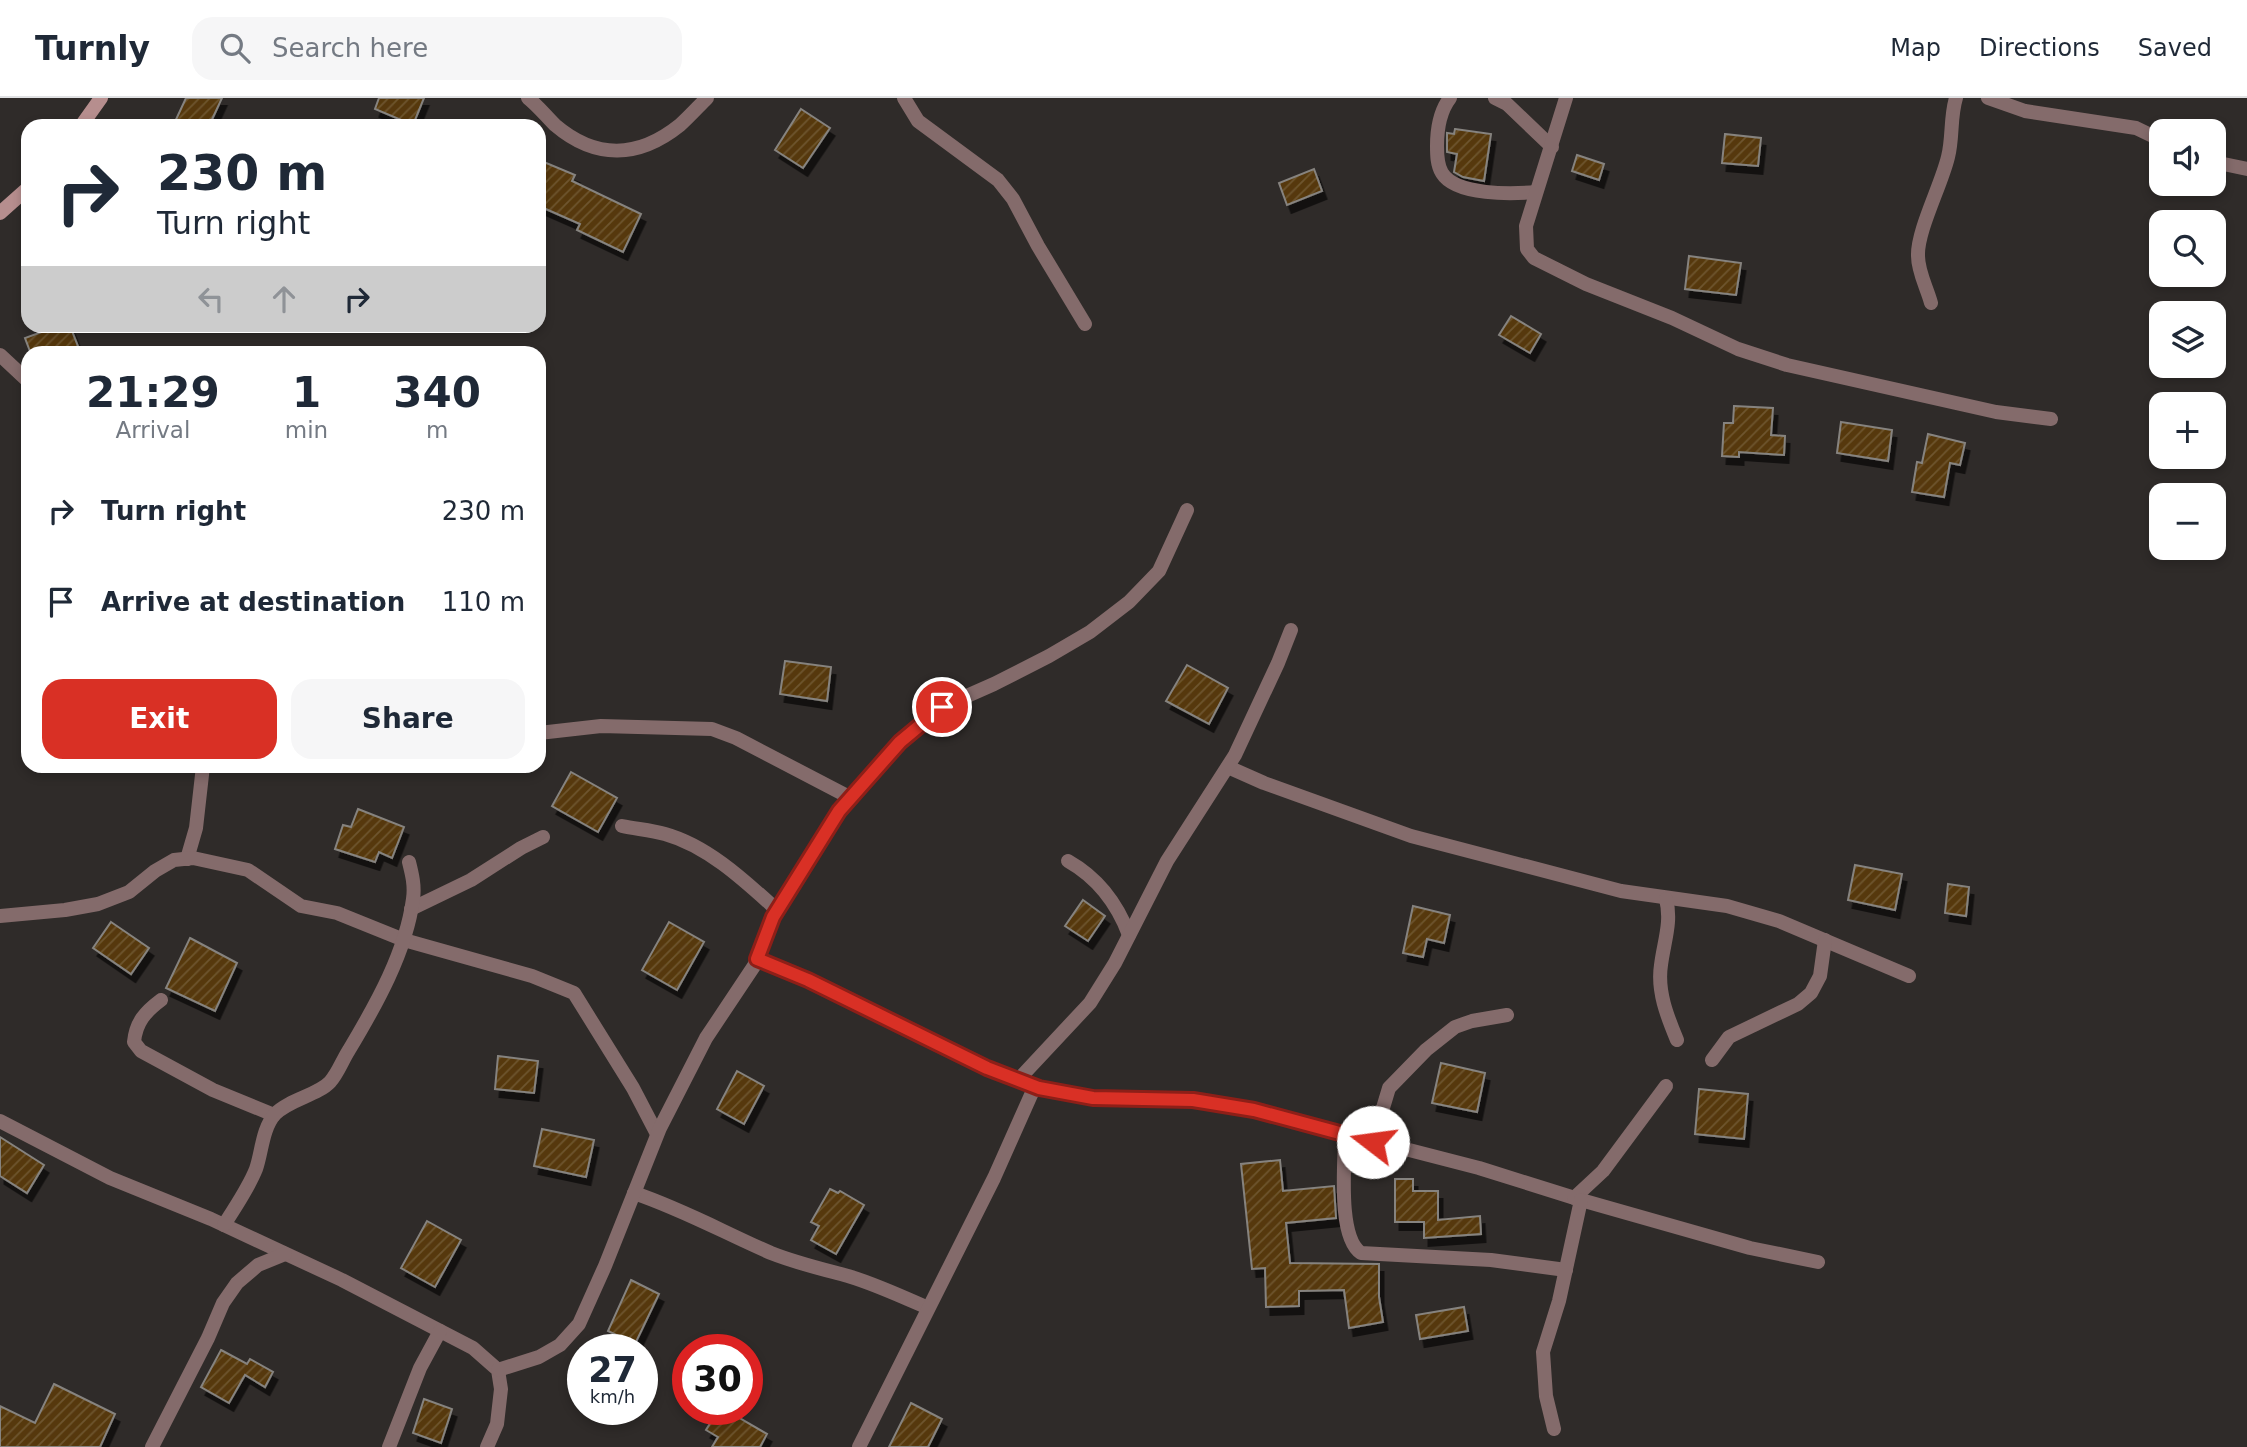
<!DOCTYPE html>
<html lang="en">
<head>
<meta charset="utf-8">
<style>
	:root { --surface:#fff; --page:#f6f6f7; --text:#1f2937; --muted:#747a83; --line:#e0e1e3; --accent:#d93025 }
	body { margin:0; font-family:"DejaVu Sans",sans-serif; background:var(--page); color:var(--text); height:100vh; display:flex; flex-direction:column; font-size:26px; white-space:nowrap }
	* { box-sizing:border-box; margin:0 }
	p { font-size:23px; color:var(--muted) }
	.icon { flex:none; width:38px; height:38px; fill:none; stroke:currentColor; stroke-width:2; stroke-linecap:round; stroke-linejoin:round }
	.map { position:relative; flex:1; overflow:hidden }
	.side { position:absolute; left:21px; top:248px; width:525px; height:427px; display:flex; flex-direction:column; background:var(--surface); border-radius:21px; box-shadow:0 4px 10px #0003 }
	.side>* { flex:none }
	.hud { position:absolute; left:21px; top:21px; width:525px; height:214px; border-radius:21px; box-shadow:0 4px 10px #0003; background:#fff; color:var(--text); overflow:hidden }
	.tools { position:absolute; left:2149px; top:21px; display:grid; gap:14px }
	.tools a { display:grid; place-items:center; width:77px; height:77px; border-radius:14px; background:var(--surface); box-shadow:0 4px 10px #0003; font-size:35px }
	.speed { position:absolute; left:567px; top:1236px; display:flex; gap:14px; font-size:35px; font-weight:700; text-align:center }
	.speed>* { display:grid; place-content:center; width:91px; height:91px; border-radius:50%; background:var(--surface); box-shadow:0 4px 10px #0003; line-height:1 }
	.speed small { font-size:18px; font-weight:400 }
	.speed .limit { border:10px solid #d22; background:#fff; color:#111 }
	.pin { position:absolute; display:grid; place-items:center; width:60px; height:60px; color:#fff; margin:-30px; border:4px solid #fff; border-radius:50%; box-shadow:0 2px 7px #0007 }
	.me { position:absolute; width:77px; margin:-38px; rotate:285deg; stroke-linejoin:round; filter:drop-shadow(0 0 5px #0008) }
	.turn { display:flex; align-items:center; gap:24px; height:147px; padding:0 21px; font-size:32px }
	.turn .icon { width:91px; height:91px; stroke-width:2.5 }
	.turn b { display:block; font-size:49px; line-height:60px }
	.lanes { display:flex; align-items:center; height:66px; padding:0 21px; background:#0003; justify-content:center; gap:35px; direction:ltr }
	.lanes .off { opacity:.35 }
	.eta { display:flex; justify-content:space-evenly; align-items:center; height:119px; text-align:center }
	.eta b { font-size:42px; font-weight:700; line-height:49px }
	.action { display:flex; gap:14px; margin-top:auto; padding:14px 21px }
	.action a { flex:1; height:80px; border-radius:21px; background:var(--accent); color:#fff; font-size:28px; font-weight:700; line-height:80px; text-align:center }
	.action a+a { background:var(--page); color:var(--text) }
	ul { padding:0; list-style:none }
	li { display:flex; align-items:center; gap:21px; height:91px; padding:0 21px }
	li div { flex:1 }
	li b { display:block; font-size:26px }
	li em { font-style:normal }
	header { display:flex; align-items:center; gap:42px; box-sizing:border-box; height:98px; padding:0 35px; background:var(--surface); border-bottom:2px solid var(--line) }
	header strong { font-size:33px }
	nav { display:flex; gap:38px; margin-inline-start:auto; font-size:24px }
	.search { width:490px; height:63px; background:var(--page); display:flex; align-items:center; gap:18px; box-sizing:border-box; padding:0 24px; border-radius:21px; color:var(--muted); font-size:26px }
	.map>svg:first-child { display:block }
	.building { fill:url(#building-hatch); stroke:#86837f; stroke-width:2; filter:url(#shadow) }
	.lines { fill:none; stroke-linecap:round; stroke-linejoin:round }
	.street { stroke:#846b6b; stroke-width:14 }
	.secondary { stroke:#b68e8e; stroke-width:14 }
	.route-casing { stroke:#8d1f18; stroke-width:18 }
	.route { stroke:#d93025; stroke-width:12 }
</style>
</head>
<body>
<header>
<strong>Turnly</strong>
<div class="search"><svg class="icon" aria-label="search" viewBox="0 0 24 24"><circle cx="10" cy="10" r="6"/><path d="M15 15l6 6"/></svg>Search here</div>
<nav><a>Map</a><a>Directions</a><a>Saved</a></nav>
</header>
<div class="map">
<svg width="2247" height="1349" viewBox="0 0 2247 1349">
	<defs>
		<pattern id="building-hatch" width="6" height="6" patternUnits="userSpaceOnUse" patternTransform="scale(1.75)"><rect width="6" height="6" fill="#56390c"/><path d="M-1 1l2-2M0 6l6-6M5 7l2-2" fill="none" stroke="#6e552f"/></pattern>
		<filter id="shadow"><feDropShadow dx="4.5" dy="8" stdDeviation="0" flood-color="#0009"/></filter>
	</defs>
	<rect width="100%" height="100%" fill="#2f2b29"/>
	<g class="building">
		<polygon points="186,0 222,0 209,28 173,28"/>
		<polygon points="379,0 424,0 413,27 375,11"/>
		<polygon points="801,11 830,30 803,70 775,52"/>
		<polygon points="1455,31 1491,36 1484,83 1463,79 1454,74 1457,56 1447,54 1447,35 1454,36"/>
		<polygon points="1725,36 1761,40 1758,68 1722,65"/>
		<polygon points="1577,57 1604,66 1599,82 1572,73"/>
		<polygon points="539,62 575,77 572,83 641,116 623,154 577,132 580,126 539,108"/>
		<polygon points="1314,71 1322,93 1287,107 1279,85"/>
		<polygon points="1689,158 1741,165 1736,197 1685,191"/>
		<polygon points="1511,218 1541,236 1530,255 1499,237"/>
		<polygon points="58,228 70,228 81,256 31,256 25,240"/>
		<polygon points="1734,308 1773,310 1771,337 1785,338 1784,357 1739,354 1739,359 1722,358 1724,325 1733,325"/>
		<polygon points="1841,324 1892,332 1888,363 1837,355"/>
		<polygon points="1928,336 1965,345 1960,367 1950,365 1944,399 1912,394 1917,364 1922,365"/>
		<polygon points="785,563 831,569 827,603 780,596"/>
		<polygon points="1187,567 1228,590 1209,626 1166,603"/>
		<polygon points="571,674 617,700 598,734 552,708"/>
		<polygon points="358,711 404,729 392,760 379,754 375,764 335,751 343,727 351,729"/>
		<polygon points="1855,767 1902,776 1895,812 1848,802"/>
		<polygon points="1948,786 1969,789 1966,818 1945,815"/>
		<polygon points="1083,802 1105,818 1088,843 1065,828"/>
		<polygon points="1413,808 1450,817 1444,845 1427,841 1423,859 1403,855"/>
		<polygon points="111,824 149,850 131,876 93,850"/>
		<polygon points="669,824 704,844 677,892 642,872"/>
		<polygon points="190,840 237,865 215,913 166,890"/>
		<polygon points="498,958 538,963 534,995 495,991"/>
		<polygon points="1441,965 1485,975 1477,1014 1432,1005"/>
		<polygon points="737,973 764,988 744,1026 717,1011"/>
		<polygon points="1699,991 1748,996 1744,1041 1695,1036"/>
		<polygon points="542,1031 594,1042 586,1079 534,1068"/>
		<polygon points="0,1039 44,1067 27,1095 0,1078"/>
		<polygon points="1280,1062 1283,1093 1334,1088 1336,1120 1286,1125 1290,1165 1379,1166 1379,1199 1383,1224 1349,1230 1344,1192 1299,1193 1299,1208 1266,1209 1265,1170 1252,1171 1241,1066"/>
		<polygon points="1395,1081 1413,1081 1413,1093 1438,1093 1438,1122 1480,1118 1481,1136 1424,1140 1424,1124 1395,1124"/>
		<polygon points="830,1091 838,1095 840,1093 864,1107 836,1156 811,1142 819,1128 811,1124"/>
		<polygon points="427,1123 461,1142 435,1189 401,1170"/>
		<polygon points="631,1182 659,1196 635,1246 608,1233"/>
		<polygon points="1464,1209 1468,1233 1420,1241 1416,1217"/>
		<polygon points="221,1252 247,1266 250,1261 273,1274 265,1289 245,1277 229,1305 201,1289"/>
		<polygon points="54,1286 115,1316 100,1349 0,1349 0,1308 35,1325"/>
		<polygon points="424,1301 452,1311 441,1345 413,1335"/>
		<polygon points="911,1305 942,1321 928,1349 889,1349"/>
		<polygon points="719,1311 724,1311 767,1336 760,1349 712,1349 718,1339 706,1332"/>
	</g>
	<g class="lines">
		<g class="street">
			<path d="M528,0C538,8 546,18 555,27C596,62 639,60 680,27C689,19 698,9 707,0"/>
			<polyline points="904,0 918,23 998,82 1013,101 1038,148 1085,226"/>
			<path d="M1450,0C1440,13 1437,32 1437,48C1437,56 1437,67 1442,75C1456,98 1513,96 1536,94"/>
			<polyline points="1495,0 1507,6 1552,49"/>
			<polyline points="1566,0 1526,128 1527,151 1534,160 1586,186 1672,220 1738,251 1787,267 1996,314 2051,321"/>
			<polyline points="1988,0 2025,13 2136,30 2161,42"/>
			<polyline points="2214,64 2247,71"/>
			<path d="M1931,205C1927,190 1918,174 1918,158C1917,133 1941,88 1948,59C1953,40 1950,19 1956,0"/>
			<polyline points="0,257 28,283"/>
			<polyline points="539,635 601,628 712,631 736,640 851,700"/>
			<polyline points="1228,669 1264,685 1411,738 1621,793 1727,808 1779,823 1909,878"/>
			<path d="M622,728C636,731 651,732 665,736C708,748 745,783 777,812"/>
			<polyline points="187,761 196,730 203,668"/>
			<path d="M1068,763C1098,780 1117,805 1129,837"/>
			<path d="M1666,801C1672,824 1664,843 1661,867C1657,893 1667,918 1677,942"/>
			<polyline points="411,811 471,782 521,750 543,739"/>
			<polyline points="0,818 65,812 98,806 129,794 155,773 174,762 193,760 248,772 301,808 337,815 404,842 532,878 574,895 633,990 657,1036"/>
			<polyline points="757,861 808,882 987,970 1039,990 1093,1000 1193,1002 1254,1012 1479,1070 1581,1102 1750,1150 1818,1164"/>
			<path d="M161,902C145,914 136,924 134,944L141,953L213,992L274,1017"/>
			<polyline points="1712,962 1729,939 1798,906 1811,895 1820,878 1825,842"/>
			<polyline points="1018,982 1090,905 1115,865 1167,763 1235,657 1278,565 1291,532"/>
			<polyline points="0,1023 110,1080 211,1121 342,1182 473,1250 498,1272 501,1291 497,1326 487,1349"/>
			<path d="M1345,1036C1345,1063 1337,1139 1361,1155L1491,1162L1566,1172"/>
			<polyline points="1373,1043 1389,990 1426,952 1455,929 1472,923 1507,917"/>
			<path d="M634,1095C682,1111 725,1135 771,1155C796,1165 822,1171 848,1178C875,1186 901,1198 928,1210"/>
			<polyline points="1574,1100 1603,1073 1666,988"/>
			<path d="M224,1127C235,1109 248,1091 256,1071C262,1054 262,1031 275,1016C290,1001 318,997 330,984C338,975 342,963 349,952C376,907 406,854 413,801C415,788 412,776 409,764"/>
			<polyline points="498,1272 539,1259 560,1247 579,1226 605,1168 660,1030 706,940 754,868 773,819 839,713 900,644 942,609 994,586 1049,558 1090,534 1129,504 1159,473 1187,412"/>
			<polyline points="1554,1331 1546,1298 1543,1254 1559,1203 1581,1102"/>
			<polyline points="152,1349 208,1240 223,1205 237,1185 258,1167 285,1156"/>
			<polyline points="389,1349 420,1270 440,1233"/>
			<polyline points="859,1349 994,1080 1035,988"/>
		</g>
		<g class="secondary">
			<polyline points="81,28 101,0"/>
			<polyline points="0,115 28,90"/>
		</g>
	</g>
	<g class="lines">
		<g class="route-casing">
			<polyline id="route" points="942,609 900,644 839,713 773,819 757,861 808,882 987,970 1039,990 1093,1000 1193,1002 1254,1012 1373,1044"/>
		</g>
		<use href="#route" class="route"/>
	</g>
</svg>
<div class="tools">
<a><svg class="icon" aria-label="sound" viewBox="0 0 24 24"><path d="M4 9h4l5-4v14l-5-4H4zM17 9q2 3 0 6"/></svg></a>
<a><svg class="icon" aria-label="search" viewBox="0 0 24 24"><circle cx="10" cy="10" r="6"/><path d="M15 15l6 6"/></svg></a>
<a><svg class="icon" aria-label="layers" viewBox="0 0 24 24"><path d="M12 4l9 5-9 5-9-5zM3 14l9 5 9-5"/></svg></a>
<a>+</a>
<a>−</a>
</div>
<div class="speed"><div>27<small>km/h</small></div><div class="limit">30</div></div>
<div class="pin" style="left:942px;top:609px;background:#d93025"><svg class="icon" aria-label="arrive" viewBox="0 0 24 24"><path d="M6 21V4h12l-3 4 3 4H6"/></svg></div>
<svg class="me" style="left:1373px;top:1044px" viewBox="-20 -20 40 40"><circle r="19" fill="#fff"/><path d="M0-13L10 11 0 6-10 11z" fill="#d93025"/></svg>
<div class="hud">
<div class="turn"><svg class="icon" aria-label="right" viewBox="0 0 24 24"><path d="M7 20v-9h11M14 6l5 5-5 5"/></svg><div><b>230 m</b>Turn right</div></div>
<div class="lanes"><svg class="icon off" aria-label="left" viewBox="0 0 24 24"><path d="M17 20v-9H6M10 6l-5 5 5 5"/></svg><svg class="icon off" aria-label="ahead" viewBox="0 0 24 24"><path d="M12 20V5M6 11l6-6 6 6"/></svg><svg class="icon" aria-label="right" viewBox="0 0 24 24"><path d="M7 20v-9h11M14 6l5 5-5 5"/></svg></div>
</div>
<section class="side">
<div class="eta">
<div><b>21:29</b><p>Arrival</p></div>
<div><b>1</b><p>min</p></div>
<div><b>340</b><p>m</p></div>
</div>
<ul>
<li><svg class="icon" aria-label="right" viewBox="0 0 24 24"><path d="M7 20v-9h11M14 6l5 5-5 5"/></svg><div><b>Turn right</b></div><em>230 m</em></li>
<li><svg class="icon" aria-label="arrive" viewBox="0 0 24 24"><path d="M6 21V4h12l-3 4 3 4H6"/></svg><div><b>Arrive at destination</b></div><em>110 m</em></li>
</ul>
<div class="action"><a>Exit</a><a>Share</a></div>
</section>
</div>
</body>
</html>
